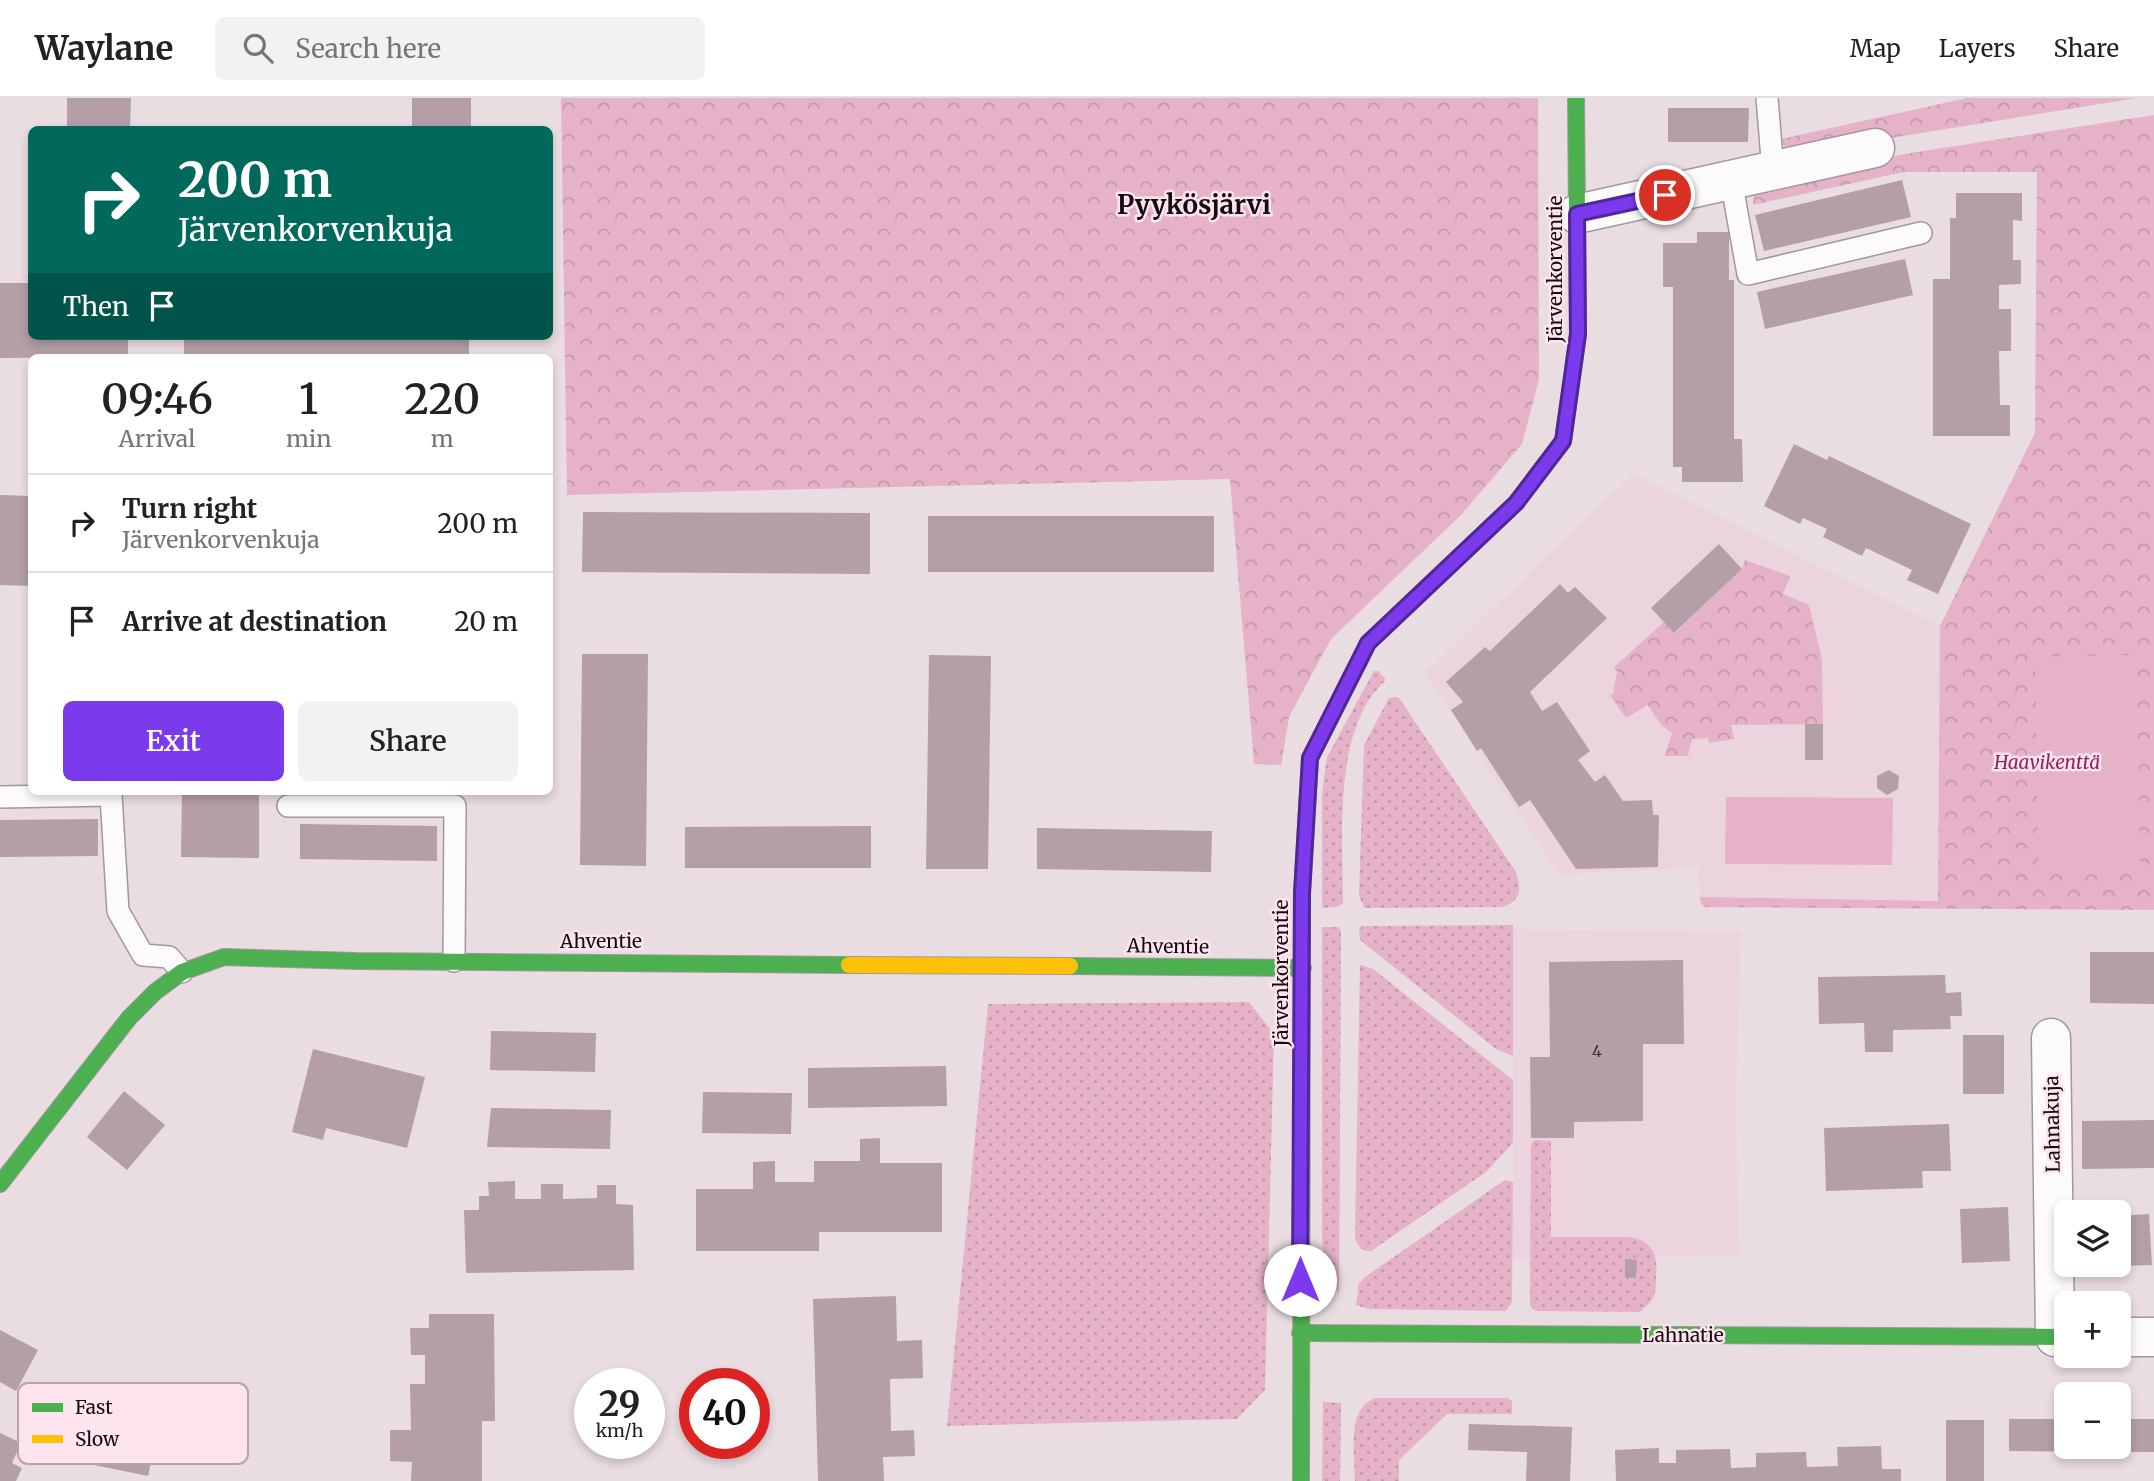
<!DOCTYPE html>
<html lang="en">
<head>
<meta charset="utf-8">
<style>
	:root { --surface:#fff; --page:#f2f2f2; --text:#222; --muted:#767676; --line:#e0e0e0; --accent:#7c3aed }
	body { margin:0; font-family:Merriweather,serif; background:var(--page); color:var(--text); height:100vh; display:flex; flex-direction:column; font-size:26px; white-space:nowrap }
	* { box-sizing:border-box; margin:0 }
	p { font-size:23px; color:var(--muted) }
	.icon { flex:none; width:38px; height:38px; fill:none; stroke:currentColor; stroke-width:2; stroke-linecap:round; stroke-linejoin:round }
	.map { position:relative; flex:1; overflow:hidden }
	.sheet { position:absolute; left:28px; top:256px; width:525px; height:441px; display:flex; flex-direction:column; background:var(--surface); border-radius:10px; box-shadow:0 4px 10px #0003 }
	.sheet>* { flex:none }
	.guide { position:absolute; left:28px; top:28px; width:525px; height:214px; border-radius:10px; box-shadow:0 4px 10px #0003; background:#00695c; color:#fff; overflow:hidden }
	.fabs { position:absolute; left:2054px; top:1102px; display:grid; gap:14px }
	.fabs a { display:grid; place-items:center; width:77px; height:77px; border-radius:10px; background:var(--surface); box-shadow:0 4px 10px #0003; font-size:35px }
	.speed { position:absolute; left:574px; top:1270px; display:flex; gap:14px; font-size:35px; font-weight:700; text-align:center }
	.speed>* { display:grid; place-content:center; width:91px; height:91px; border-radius:50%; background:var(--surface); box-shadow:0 4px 10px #0003; line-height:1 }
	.speed small { font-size:18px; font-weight:400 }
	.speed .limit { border:10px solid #d22; background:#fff; color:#111 }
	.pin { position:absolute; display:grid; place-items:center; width:60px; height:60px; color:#fff; margin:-30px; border:4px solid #fff; border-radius:50%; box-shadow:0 2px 7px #0007 }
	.me { position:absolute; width:77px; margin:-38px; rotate:0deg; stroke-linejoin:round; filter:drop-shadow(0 0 5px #0008) }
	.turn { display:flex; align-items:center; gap:24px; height:147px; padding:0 35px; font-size:32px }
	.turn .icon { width:91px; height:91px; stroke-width:2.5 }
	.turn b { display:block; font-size:49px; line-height:60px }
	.then { display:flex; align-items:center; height:66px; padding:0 35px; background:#0003; gap:14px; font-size:26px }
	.eta { display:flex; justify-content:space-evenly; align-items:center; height:119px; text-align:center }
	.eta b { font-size:42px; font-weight:600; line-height:49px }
	.action { display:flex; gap:14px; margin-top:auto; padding:14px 35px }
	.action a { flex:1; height:80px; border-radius:10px; background:var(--accent); color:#fff; font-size:28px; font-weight:600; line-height:80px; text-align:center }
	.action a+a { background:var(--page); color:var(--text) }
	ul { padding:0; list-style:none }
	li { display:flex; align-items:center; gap:21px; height:98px; padding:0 35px; border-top:2px solid var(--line) }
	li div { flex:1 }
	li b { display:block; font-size:26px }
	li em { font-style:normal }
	header { display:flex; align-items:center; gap:42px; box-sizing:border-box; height:98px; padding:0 35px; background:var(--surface); border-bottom:2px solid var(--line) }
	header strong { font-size:33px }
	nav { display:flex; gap:38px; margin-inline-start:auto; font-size:24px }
	.search { width:490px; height:63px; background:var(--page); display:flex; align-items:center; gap:18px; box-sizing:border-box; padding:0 24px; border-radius:10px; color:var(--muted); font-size:26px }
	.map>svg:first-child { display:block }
	.built { fill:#ecd4de }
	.grass { fill:url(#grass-dots) }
	.park { fill:url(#park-crowns) }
	.pitch { fill:#e5b2c9 }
	.building { fill:#b49ea8 }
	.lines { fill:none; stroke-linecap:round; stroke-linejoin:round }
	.lane-casing { stroke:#a2989c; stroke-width:24 }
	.street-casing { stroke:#a2989c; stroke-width:41 }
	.fast-casing { stroke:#a2989c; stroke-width:18 }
	.slow-casing { stroke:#a2989c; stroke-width:18 }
	.lane { stroke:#fcfafb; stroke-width:21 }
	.street { stroke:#fcfafb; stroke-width:38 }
	.fast { stroke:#4caf50; stroke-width:16 }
	.slow { stroke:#ffc107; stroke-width:16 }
	.route-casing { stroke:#51269a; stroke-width:18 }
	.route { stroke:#7c3aed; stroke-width:12 }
	.labels { text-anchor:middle; stroke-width:5; stroke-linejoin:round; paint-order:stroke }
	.number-label { font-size:16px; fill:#3c3035 }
	.street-label { font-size:19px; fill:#140c0f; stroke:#fde4ee }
	.park-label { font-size:19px; font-style:italic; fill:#8e245f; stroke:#fde4ee }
	.district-label { font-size:26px; font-weight:bold; fill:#140c0f; stroke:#fde4ee }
	.key { fill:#fde4ee; stroke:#b7a3ab; stroke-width:2 }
	.key-label { font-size:19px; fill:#140c0f }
</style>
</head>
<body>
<header>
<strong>Waylane</strong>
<div class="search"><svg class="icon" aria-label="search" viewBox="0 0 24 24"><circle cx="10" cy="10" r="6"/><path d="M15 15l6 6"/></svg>Search here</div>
<nav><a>Map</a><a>Layers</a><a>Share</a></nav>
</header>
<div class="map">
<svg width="2154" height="1383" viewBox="0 0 2154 1383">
	<defs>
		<pattern id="grass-dots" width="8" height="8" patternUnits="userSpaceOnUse" patternTransform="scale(1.75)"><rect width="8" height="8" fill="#e5b2c9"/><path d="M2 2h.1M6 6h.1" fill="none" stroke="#c498ab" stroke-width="1.8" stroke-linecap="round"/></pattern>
		<pattern id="park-crowns" width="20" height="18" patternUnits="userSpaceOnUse" patternTransform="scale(1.75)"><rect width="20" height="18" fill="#e5b2c9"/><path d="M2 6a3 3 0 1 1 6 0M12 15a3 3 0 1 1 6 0" fill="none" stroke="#c498ab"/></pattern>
	</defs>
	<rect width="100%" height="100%" fill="#eadde2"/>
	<g class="built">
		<polygon points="1633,376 1940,528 1938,804 1700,799 1698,769 1560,777 1425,575"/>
		<polygon points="1513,831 1741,834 1736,1004 1739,1157 1513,1161"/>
	</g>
	<g class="grass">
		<path d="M1374,573H1378L1385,580V583C1332,631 1343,740 1343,805L1336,809L1322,810V695L1327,659Z"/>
		<path d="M1394,599L1399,600L1514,771C1522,788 1523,803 1502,809L1364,810L1359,797L1364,647L1389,600Z"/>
		<polygon points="1513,827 1513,958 1496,951 1360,842 1359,831 1362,828"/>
		<path d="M1322,829H1338L1341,832L1339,1196C1327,1178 1324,1166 1322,1144Z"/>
		<path d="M1360,867L1373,871L1513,982V1045L1486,1074L1371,1153C1361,1154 1358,1148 1355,1140Z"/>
		<polygon points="1249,904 1274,936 1265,1292 1237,1321 947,1328 988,906"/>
		<path d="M1535,1042L1551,1043V1139H1629C1654,1143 1658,1158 1656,1180C1656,1187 1656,1196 1652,1202C1649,1206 1644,1210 1640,1214L1537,1213L1532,1211L1530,1206L1531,1046Z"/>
		<polygon points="1505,1082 1513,1084 1512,1204 1506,1213 1369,1211 1356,1207 1359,1185 1365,1179"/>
		<path d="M1376,1300H1508L1512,1303V1316H1447L1399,1362V1383H1355C1355,1357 1346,1309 1376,1300Z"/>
		<polygon points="1323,1304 1341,1305 1340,1383 1322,1383"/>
	</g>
	<g class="park">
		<polygon points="561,0 1538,0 1539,281 1522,346 1461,417 1331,541 1289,619 1281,667 1254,666 1230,381 567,397"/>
		<polygon points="1967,0 2137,0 1885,41 1792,53 1784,48 1781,41"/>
		<polygon points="2154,17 2154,812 1705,809 1701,806 1700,799 1938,803 1940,528 2035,335 2037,74 1904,74 1753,107 1754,92 1904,56"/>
		<polygon points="1745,462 1790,478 1783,496 1809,507 1822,561 1823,626 1731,627 1734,641 1709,645 1708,640 1692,641 1688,658 1665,658 1672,635 1661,627 1648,607 1626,620 1610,597 1613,596 1617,573 1614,569 1664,524 1675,535 1742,471"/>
	</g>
	<g class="pitch">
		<polygon points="2137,557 2140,772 2039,774 2035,559"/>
		<polygon points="1726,699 1893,700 1892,767 1725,766"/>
	</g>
	<g class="building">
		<polygon points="67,0 131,0 130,32 67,32"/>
		<rect x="412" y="0" width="59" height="32"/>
		<polygon points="1668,10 1749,10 1748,44 1668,44"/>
		<polygon points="1902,82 1911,119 1764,153 1755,117"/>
		<polygon points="1956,95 2022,95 2022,123 2013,122 2013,162 2021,162 2021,186 1999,187 1999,211 2011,211 2011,253 1999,253 2000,307 2010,307 2010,338 1933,338 1933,181 1950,181 1950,120 1956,120"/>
		<polygon points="1697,134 1729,134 1729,182 1734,182 1734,341 1742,341 1743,384 1682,384 1682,369 1673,369 1673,189 1663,189 1663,145 1697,145"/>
		<polygon points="1905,161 1913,197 1765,231 1757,194"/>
		<polygon points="0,185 32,185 32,238 128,238 128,259 0,260"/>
		<polygon points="184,238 469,238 469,258 184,259"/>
		<polygon points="1794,346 1827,362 1829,358 1971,426 1938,496 1907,482 1912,472 1866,450 1862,458 1823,439 1827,431 1803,420 1800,426 1764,408"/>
		<polygon points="0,397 32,398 32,488 0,487"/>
		<polygon points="583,414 870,415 870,476 582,474"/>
		<rect x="928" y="418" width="286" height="56"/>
		<polygon points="1719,446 1742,471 1674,535 1651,510"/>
		<polygon points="1560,486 1568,495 1575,489 1607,520 1530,594 1542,613 1557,604 1590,653 1578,662 1595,684 1605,677 1623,703 1652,702 1653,717 1659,717 1658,769 1576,771 1530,702 1519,709 1481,650 1477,653 1451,612 1463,604 1446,584 1485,549 1490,553"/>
		<polygon points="582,556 648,556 646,768 580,767"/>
		<polygon points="929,557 991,558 988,771 926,771"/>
		<rect x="1805" y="626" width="18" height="36"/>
		<polygon points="1889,672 1899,678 1898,691 1887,697 1877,690 1877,678"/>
		<polygon points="182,693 259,693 259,760 181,759"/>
		<polygon points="98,721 98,758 0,759 0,722"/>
		<polygon points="300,726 437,728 437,763 300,761"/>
		<polygon points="871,728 871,770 685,770 685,729"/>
		<polygon points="1037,730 1212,733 1211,774 1037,771"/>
		<polygon points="2090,854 2154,854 2154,906 2090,905"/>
		<polygon points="1683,862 1684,946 1643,946 1643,1023 1574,1024 1574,1040 1531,1040 1530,959 1550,959 1549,864"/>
		<polygon points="1945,877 1946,895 1961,894 1962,918 1950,918 1951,931 1893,932 1893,954 1865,954 1864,925 1819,926 1818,879"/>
		<polygon points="491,933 596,935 595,974 490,972"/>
		<rect x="1963" y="937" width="41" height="59"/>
		<polygon points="313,951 425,979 407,1050 326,1030 323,1042 292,1034"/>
		<polygon points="946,968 947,1008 808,1010 808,970"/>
		<polygon points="124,993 165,1027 127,1072 87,1039"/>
		<polygon points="703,994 792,995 791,1036 702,1035"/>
		<polygon points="491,1010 611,1012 610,1051 487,1049"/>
		<polygon points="2154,1022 2154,1070 2082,1071 2082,1023"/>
		<polygon points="1949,1026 1951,1073 1922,1073 1923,1090 1826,1093 1824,1030"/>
		<polygon points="880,1040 880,1065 942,1065 942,1134 819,1134 819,1153 696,1153 696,1091 753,1091 753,1064 775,1063 775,1084 814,1084 814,1063 860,1063 860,1041"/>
		<polygon points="515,1083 515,1101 541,1101 541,1086 563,1086 563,1101 597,1100 597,1087 616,1087 616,1106 633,1107 634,1172 466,1175 464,1112 479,1112 479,1098 489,1098 488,1084"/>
		<polygon points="2008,1109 2010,1163 1962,1165 1960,1111"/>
		<polygon points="2149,1116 2152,1167 2119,1168 2119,1118"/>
		<polygon points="1625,1161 1637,1162 1636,1180 1625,1179"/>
		<polygon points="896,1198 897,1243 922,1242 923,1280 890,1281 891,1333 914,1332 915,1358 883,1359 884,1383 818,1383 813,1201"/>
		<polygon points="429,1216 494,1216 495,1323 482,1323 482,1383 411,1383 412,1364 390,1363 390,1332 411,1332 410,1286 425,1286 425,1257 411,1257 410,1230 429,1230"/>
		<polygon points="0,1232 38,1252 16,1293 0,1284"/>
		<polygon points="2009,1321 2067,1321 2067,1349 2119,1349 2119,1321 2154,1321 2154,1354 2009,1353"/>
		<rect x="1946" y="1322" width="38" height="61"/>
		<polygon points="1469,1326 1572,1329 1570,1383 1526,1383 1527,1354 1468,1352"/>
		<polygon points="71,1334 154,1351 148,1378 65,1361"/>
		<polygon points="0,1335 21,1345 12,1365 22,1370 16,1383 0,1383"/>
		<polygon points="1881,1348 1882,1371 1901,1371 1901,1383 1616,1383 1615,1352 1659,1350 1659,1365 1676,1365 1676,1352 1730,1351 1731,1370 1756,1369 1756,1355 1806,1354 1807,1369 1838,1368 1837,1349"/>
	</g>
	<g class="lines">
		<g class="lane-casing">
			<g id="lane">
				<polyline points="1767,0 1773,73"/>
				<polyline points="1731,82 1748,176 1921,135"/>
				<polyline points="0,699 111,697 118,813 143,857 169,859 182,874"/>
				<polyline points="288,708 455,708 454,863"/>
			</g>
		</g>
		<g class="street-casing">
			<g id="street">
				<polyline points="1577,116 1875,50"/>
				<polyline points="2051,940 2055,1239"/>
				<polyline points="2119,1239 2154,1239"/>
			</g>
		</g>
		<g class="fast-casing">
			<g id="fast">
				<polyline points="1568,308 1578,236 1576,0"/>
				<polyline points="1070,868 1303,870"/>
				<polyline points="0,1086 129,920 155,894 182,874 224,859 356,863 849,867"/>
				<polyline points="1300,1235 2067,1239"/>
				<polyline points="1301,1383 1302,795 1310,660 1359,564"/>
			</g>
		</g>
		<g class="slow-casing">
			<g id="slow">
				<polyline points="1359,564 1368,545 1516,405 1563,343 1568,308"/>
				<polyline points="849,867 1070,868"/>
			</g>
		</g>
		<use href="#lane" class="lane"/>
		<use href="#street" class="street"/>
		<use href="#fast" class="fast"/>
		<use href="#slow" class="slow"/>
	</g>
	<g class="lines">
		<g class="route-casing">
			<polyline id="route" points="1300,1182 1302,795 1310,660 1368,545 1516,405 1563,343 1578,236 1577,116 1665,97"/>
		</g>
		<use href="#route" class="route"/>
	</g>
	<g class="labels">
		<g class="number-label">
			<text x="1597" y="959">4</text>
		</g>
		<g class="street-label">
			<text transform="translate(1555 171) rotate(-90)" y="7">Järvenkorventie</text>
			<text x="601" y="850">Ahventie</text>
			<text transform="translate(1168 848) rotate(1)" y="7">Ahventie</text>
			<text transform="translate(1281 875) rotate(-90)" y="7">Järvenkorventie</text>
			<text transform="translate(2052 1026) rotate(-91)" y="7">Lahnakuja</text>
			<text x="1683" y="1244">Lahnatie</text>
		</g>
		<g class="park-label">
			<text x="2047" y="671">Haavikenttä</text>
		</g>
		<g class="district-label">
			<text x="1194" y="116">Pyykösjärvi</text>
		</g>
	</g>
	<rect x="18" y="1285" width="230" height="81" rx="10" class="key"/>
	<rect x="32" y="1305" width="31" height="9" fill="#4caf50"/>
	<rect x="32" y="1337" width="31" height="8" fill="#ffc107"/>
	<g class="key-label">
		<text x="75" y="1316">Fast</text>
		<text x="75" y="1348">Slow</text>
	</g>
</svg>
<div class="fabs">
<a><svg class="icon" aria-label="layers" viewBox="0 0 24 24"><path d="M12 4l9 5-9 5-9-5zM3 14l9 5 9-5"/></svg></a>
<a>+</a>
<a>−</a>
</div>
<div class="speed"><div>29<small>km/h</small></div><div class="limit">40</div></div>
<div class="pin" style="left:1665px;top:97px;background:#d93025"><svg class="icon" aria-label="arrive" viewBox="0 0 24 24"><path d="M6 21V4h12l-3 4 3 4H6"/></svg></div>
<svg class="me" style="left:1300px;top:1182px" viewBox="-20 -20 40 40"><circle r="19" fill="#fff"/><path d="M0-13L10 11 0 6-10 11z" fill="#7c3aed"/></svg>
<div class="guide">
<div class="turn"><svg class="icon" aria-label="right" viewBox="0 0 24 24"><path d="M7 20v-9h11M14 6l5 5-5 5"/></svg><div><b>200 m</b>Järvenkorvenkuja</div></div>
<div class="then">Then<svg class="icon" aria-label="arrive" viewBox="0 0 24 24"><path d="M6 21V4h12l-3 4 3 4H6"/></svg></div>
</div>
<section class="sheet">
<div class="eta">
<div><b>09:46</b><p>Arrival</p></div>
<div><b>1</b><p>min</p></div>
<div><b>220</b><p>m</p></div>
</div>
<ul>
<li><svg class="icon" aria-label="right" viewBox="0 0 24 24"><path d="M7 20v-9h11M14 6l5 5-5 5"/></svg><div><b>Turn right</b><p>Järvenkorvenkuja</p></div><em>200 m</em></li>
<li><svg class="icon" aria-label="arrive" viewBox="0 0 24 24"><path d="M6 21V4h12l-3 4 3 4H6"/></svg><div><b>Arrive at destination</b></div><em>20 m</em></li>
</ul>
<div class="action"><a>Exit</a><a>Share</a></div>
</section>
</div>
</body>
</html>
